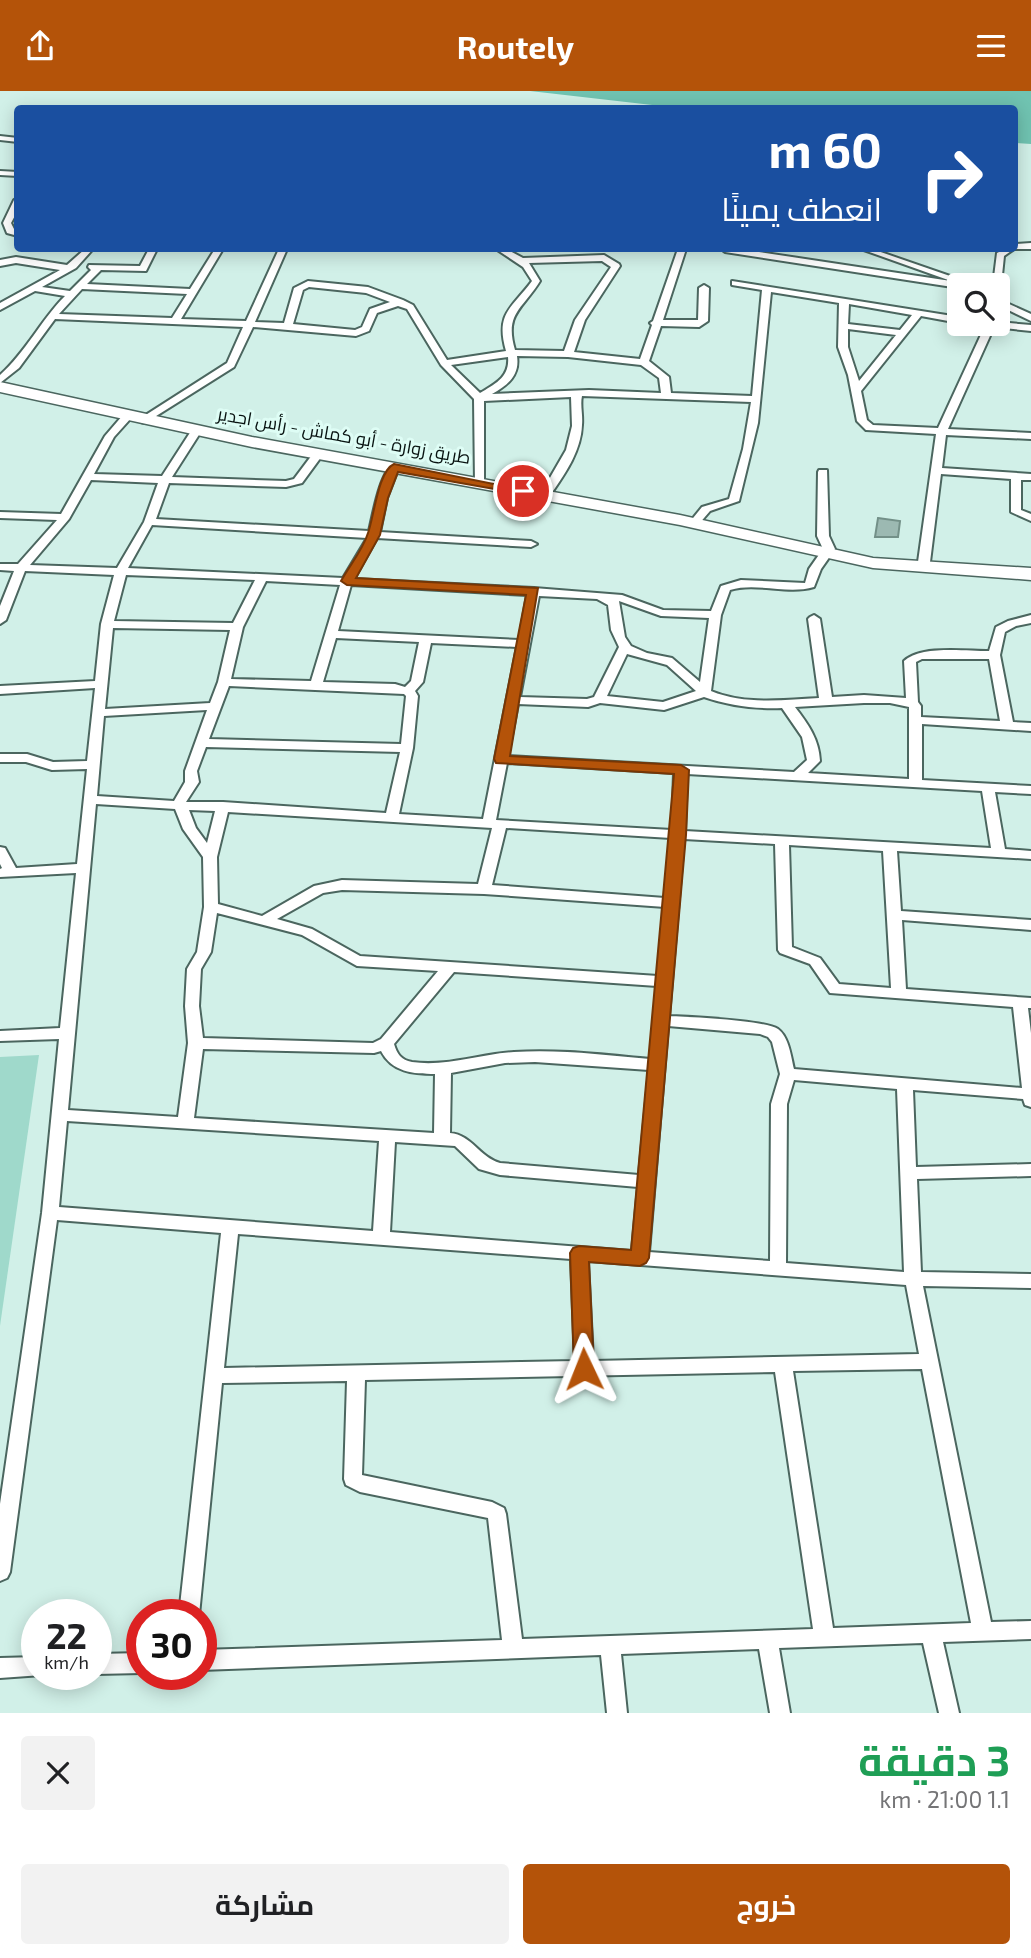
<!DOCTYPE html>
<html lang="ar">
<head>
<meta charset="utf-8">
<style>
	:root { --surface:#fff; --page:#f2f2f2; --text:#202124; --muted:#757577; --accent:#b45309 }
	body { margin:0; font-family:"Exo 2",Cairo,sans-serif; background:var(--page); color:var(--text); direction:rtl; height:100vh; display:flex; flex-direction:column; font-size:26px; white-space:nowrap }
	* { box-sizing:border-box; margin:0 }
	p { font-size:23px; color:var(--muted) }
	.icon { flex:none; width:38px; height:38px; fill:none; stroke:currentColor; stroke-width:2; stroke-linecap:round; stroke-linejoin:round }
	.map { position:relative; height:1622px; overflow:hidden; direction:ltr }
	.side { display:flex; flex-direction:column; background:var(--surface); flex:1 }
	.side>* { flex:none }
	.top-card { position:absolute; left:14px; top:14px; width:1004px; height:147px; border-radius:7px; box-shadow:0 4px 18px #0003; direction:rtl; background:#1a4fa0; color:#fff; overflow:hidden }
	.buttons { position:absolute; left:947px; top:182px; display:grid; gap:14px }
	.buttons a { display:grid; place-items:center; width:63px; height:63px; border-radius:7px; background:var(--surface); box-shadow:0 4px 18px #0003; font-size:35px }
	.speed { position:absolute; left:21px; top:1508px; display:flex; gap:14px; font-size:35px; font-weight:700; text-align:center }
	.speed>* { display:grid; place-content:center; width:91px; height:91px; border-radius:50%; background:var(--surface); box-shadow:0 4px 18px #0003; line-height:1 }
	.speed small { font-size:18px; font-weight:400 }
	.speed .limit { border:10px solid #d22; background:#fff; color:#111 }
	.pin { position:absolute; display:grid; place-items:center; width:60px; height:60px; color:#fff; margin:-30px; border:4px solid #fff; border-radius:50%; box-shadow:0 2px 7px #0007 }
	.me { position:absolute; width:77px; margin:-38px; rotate:358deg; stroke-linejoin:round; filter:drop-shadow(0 0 5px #0008) }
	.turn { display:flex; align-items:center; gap:24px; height:147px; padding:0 21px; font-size:32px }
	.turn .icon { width:91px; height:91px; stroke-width:2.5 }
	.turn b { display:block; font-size:49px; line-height:60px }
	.round { display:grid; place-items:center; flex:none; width:74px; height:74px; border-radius:7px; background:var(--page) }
	.head { display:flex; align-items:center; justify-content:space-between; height:119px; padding:0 21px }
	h1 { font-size:42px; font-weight:700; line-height:52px; color:#1e9e55 }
	.button { display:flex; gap:14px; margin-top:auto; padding:14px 21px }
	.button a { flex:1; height:80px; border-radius:7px; background:var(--accent); color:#fff; font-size:28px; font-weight:700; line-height:80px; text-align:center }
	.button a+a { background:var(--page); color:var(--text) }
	header { display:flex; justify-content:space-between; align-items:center; height:91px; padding:0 21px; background:var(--accent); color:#fff; font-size:32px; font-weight:700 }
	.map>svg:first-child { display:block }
	.green { fill:#9fd9cb }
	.water { fill:#70c3b1 }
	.building { fill:#9cb9b2; stroke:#739088; stroke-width:2 }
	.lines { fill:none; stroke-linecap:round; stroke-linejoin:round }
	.minor-casing { stroke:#4b665f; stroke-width:4 }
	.primary-casing { stroke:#4b665f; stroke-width:3 }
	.minor { fill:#fff; fill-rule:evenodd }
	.primary { fill:#fff; fill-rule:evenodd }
	.route { fill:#b45309; stroke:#753606; stroke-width:2 }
	.labels { text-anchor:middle; stroke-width:6; stroke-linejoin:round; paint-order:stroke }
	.far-street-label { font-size:18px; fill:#081311; stroke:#defdf5 }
</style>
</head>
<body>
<header><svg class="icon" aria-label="menu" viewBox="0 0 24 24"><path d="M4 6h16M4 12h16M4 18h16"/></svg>Routely<svg class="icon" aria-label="share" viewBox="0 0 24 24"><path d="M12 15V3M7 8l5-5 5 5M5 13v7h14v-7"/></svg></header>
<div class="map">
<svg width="1031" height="1622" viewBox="0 0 1031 1622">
	<rect width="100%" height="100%" fill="#d1f0e8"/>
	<polygon class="green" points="39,964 0,1235 0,966"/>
	<polygon class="water" points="530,0 1031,0 1031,53 1015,52 1015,18 687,18"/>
	<polygon class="building" points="878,427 900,430 898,446 875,446"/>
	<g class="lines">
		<g class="minor-casing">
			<g id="minor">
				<polygon points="0,45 18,47 18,51 0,49"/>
				<polygon points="0,80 18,81 18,85 0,84"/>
				<polygon points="18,107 18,119 11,132 14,138 18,140 18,145 7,142 3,132 14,109"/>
				<polygon points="1031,152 1031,158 1014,158 1004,165 1001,194 998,197 998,194 993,194 997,162 1005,158 1015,158 1015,153"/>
				<path d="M85,158H93L76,177L42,196L70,200L91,179L88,176L89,174L140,175L149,158H157L146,180L101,179L87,193L190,198L215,158H223L181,228L246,230L279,158H287L255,231L284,232L294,197L308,190L368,196L403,209L413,214L447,269L506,260C495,222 512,217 532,190L523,176L496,158H506L523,167L604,164L619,173L620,175L585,229L574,261L640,268L652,234L650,232L653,230L678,158H686L663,229H698L699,197L704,194L709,197L708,230L699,236L661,235L649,270L669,286L671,302L752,305L762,199L732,194V190L959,226V232L921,225L861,300L867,329L873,334L938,337L985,235L983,233L998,231L1031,234V240L994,236L948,338L1031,342V348L946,344L942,377L1031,383V389H1021V419L1031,423V430L1011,421V388L941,383L930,471L924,474L920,473L918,471L936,343L866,339L857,330L848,284L838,256L839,212L771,201L758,332L739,410L710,420L698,434L694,435L689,432L702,416L729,408L743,358L751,311L582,305C580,314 583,324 582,334C581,361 564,384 549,406L545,407L540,404L566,359L572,335L571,306L484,310V391L479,394L475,393L474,308L441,274L407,218L398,215L377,222L369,240L356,245L253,236L234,276L145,332L141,331V327L227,272L243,236L55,228L19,277L0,292V284C26,261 41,229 65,205L35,200L0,219V212L60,179L16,172L0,175V169L16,166L67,174ZM602,170L611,176L575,229L564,260L515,259C504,222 523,218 540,190L529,172ZM309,196L366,202L390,211L370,218L362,236L355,239L293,233L303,199ZM82,198L187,203L172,227L59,223ZM849,213L912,224L900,239L848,233ZM848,238L896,244L859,290L848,256ZM517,265L568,266L641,274L659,287L661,302L589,299L492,303C508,294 520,284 517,265ZM508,266C510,286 495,293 480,302L451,274Z"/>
				<polygon points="721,158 739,158 951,190 861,158 872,158 976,194 959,194 959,197 725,161"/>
				<polygon points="998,208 1031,223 1031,230 998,214"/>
				<path d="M127,323L132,326L114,346L94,383L162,385L193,337L197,336L202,339L172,386L286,390L294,388L315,360L319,359L324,362L302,392L286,396L169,392L156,428L369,440C373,424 380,380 394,373L399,376L387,407L380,441L531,450L537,453L531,456L377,447L354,488L534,497L622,504L663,519L711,520L721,495L741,489L805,492L809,478L823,458L817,445L818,381L819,379H827L829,445L835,458L821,478L814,496C787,504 757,491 730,499L721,524L711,600C745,614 784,609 819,607L808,528L810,526L814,524L820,528L832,606L864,604L906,607L904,570C921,554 965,560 989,560L996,536L1008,530L1031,524V532L1016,535L1005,541L1000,564L1013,631L1031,632V640L922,633V689L1031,695V703L995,701L1005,758L1031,760V768L897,760L901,820L1031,829V839L902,829L906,898L1031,907V917H1028L1031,942V1016L1025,1014L1023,1008L913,999L916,1076L1031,1073V1085L917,1088L921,1181L1031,1183V1197L923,1195L991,1531L1031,1530V1548L943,1551L959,1622H939L923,1552L779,1557L790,1622H770L759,1558L621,1563L627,1622H607L601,1564L201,1579V1559L502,1549L488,1427L360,1401L346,1394L344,1388L347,1290L222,1292L199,1524H179L221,1142L57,1129L10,1481L7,1487L0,1490V1413L42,1122L59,948L0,950V940L60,937L76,782L0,786V778L2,777L0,773V756L5,757L16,777L77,773L87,678L52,679L26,671H0V663H27L53,671L87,670L95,597L0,603V595L95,590L101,533L114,484L25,480L6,529L0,533V515L14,480L0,479V473H18L57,429L0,427V421L61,423L105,345L123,324ZM91,389L158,392L144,431L117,477L30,474L69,428ZM152,434L367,447L343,487L128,477ZM126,484L255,489L233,532L114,530ZM266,490L340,494L311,590L231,588L243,536ZM351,494L527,504L519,549L338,540ZM539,505L597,508L608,514L611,539L619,556L594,606L587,608L520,606ZM619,510L661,525L709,527L700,591L672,567L647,562L631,555L625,546ZM113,537L230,539L218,591L210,612L105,618ZM336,547L419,551L411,590L405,596L395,593L323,591ZM431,552L517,556L483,728L399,723L413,657L418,605L415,600L423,591ZM627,563L667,574L696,600L663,611L607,605ZM922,568H989L1000,630L921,626V615L918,611L916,571ZM229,595L404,603L406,605L401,653L209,648ZM704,606C730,615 755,618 782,617L802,646L807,669L794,681L508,665L518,613L588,616L600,612L664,619ZM864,612H890L909,616V688L808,682L820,670C819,648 808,633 795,616ZM207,619L185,680V691L174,710L97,705L104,625ZM206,656L400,661L386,722L223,711H186L199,691L197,680ZM507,672L674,682L672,739L496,729ZM687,683L982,700L991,757L685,740ZM96,713L175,718L183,738L203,766L204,816L197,861L187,878L185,915L188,952L178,1026L68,1019ZM189,719L215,720L207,752L196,737ZM228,721L492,737L478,793L342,789L314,795L262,825L218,813L217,766ZM506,737L671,747L665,807L492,794ZM684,748L775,753L778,859L780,862L810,873L830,902L1013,916L1022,997L794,978C791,966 789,946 778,938C763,929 691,926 669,925ZM789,754L883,760L891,897L839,893L820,867L792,856ZM342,799L484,803L665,816L658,885L360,865L312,838L277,828L323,802ZM217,822L302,844L357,875L438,880L381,948L373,952L203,947L199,915L201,878L211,861ZM454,881L657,895L650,968C605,964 559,958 514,961C480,963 446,976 412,971C401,969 397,963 394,953ZM668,935L760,943L768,946L772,951L780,983L771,1013L770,1170L649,1161ZM203,958L374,962L381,960C392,981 413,983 435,983L434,1042L194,1027ZM535,971L649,979L639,1084L500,1072C479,1066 472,1044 450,1042L451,982L505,972ZM794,989L897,998L904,1181L786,1172L787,1013ZM67,1030L379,1050L373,1140L59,1116ZM395,1051L455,1055L479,1078L500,1084L638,1096L632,1160L390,1141ZM238,1143L571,1168L575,1270L224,1277ZM588,1170L906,1194L919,1263L593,1270ZM922,1278L971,1532L833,1537L793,1280ZM775,1281L813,1538L522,1548L506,1423L504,1417L492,1411L362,1384L365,1289Z"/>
				<polygon points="142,1562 142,1582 96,1583 96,1563"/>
				<polygon points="37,1566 37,1584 42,1584 0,1587 0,1567"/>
			</g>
		</g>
		<g class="primary-casing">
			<polygon id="primary" points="0,291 252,346 680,424 873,467 1031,477 1031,489 873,477 680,434 252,356 0,301"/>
		</g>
		<use href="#minor" class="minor"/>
		<use href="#primary" class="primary"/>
	</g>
	<path class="route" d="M394,373L529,400L523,403L398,381L388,407L380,444L356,487L538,497L510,665L681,674L689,679L686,744L649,1167L646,1172L640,1175L589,1171L594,1278L591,1284L584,1286L577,1284L574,1278L570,1162L573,1157L579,1155L631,1159L674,683L496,672L494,668L526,504L347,494L341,490C349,475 363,459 368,442C374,426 378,380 394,373Z"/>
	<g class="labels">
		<g class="far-street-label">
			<text transform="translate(344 345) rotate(10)" y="6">طريق زوارة - أبو كماش - رأس اجدير</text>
		</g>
	</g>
</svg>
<div class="buttons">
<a><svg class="icon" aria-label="search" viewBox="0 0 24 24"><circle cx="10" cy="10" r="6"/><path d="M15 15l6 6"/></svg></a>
</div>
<div class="speed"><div>22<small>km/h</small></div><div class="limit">30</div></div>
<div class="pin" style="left:523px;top:400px;background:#d93025"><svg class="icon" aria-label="arrive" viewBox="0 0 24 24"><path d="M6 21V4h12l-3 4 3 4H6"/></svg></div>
<svg class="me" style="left:584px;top:1278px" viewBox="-20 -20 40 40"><path d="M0-17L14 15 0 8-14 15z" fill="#b45309" stroke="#fff" stroke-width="4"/></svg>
<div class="top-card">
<div class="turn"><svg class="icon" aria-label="right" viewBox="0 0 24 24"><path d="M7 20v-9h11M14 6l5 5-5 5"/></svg><div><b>60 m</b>انعطف يمينًا</div></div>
</div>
</div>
<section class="side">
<div class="head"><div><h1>3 دقيقة</h1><p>1.1 km · 21:00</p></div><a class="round"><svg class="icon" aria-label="close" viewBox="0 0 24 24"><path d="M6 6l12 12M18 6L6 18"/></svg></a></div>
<div class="button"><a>خروج</a><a>مشاركة</a></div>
</section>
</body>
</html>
